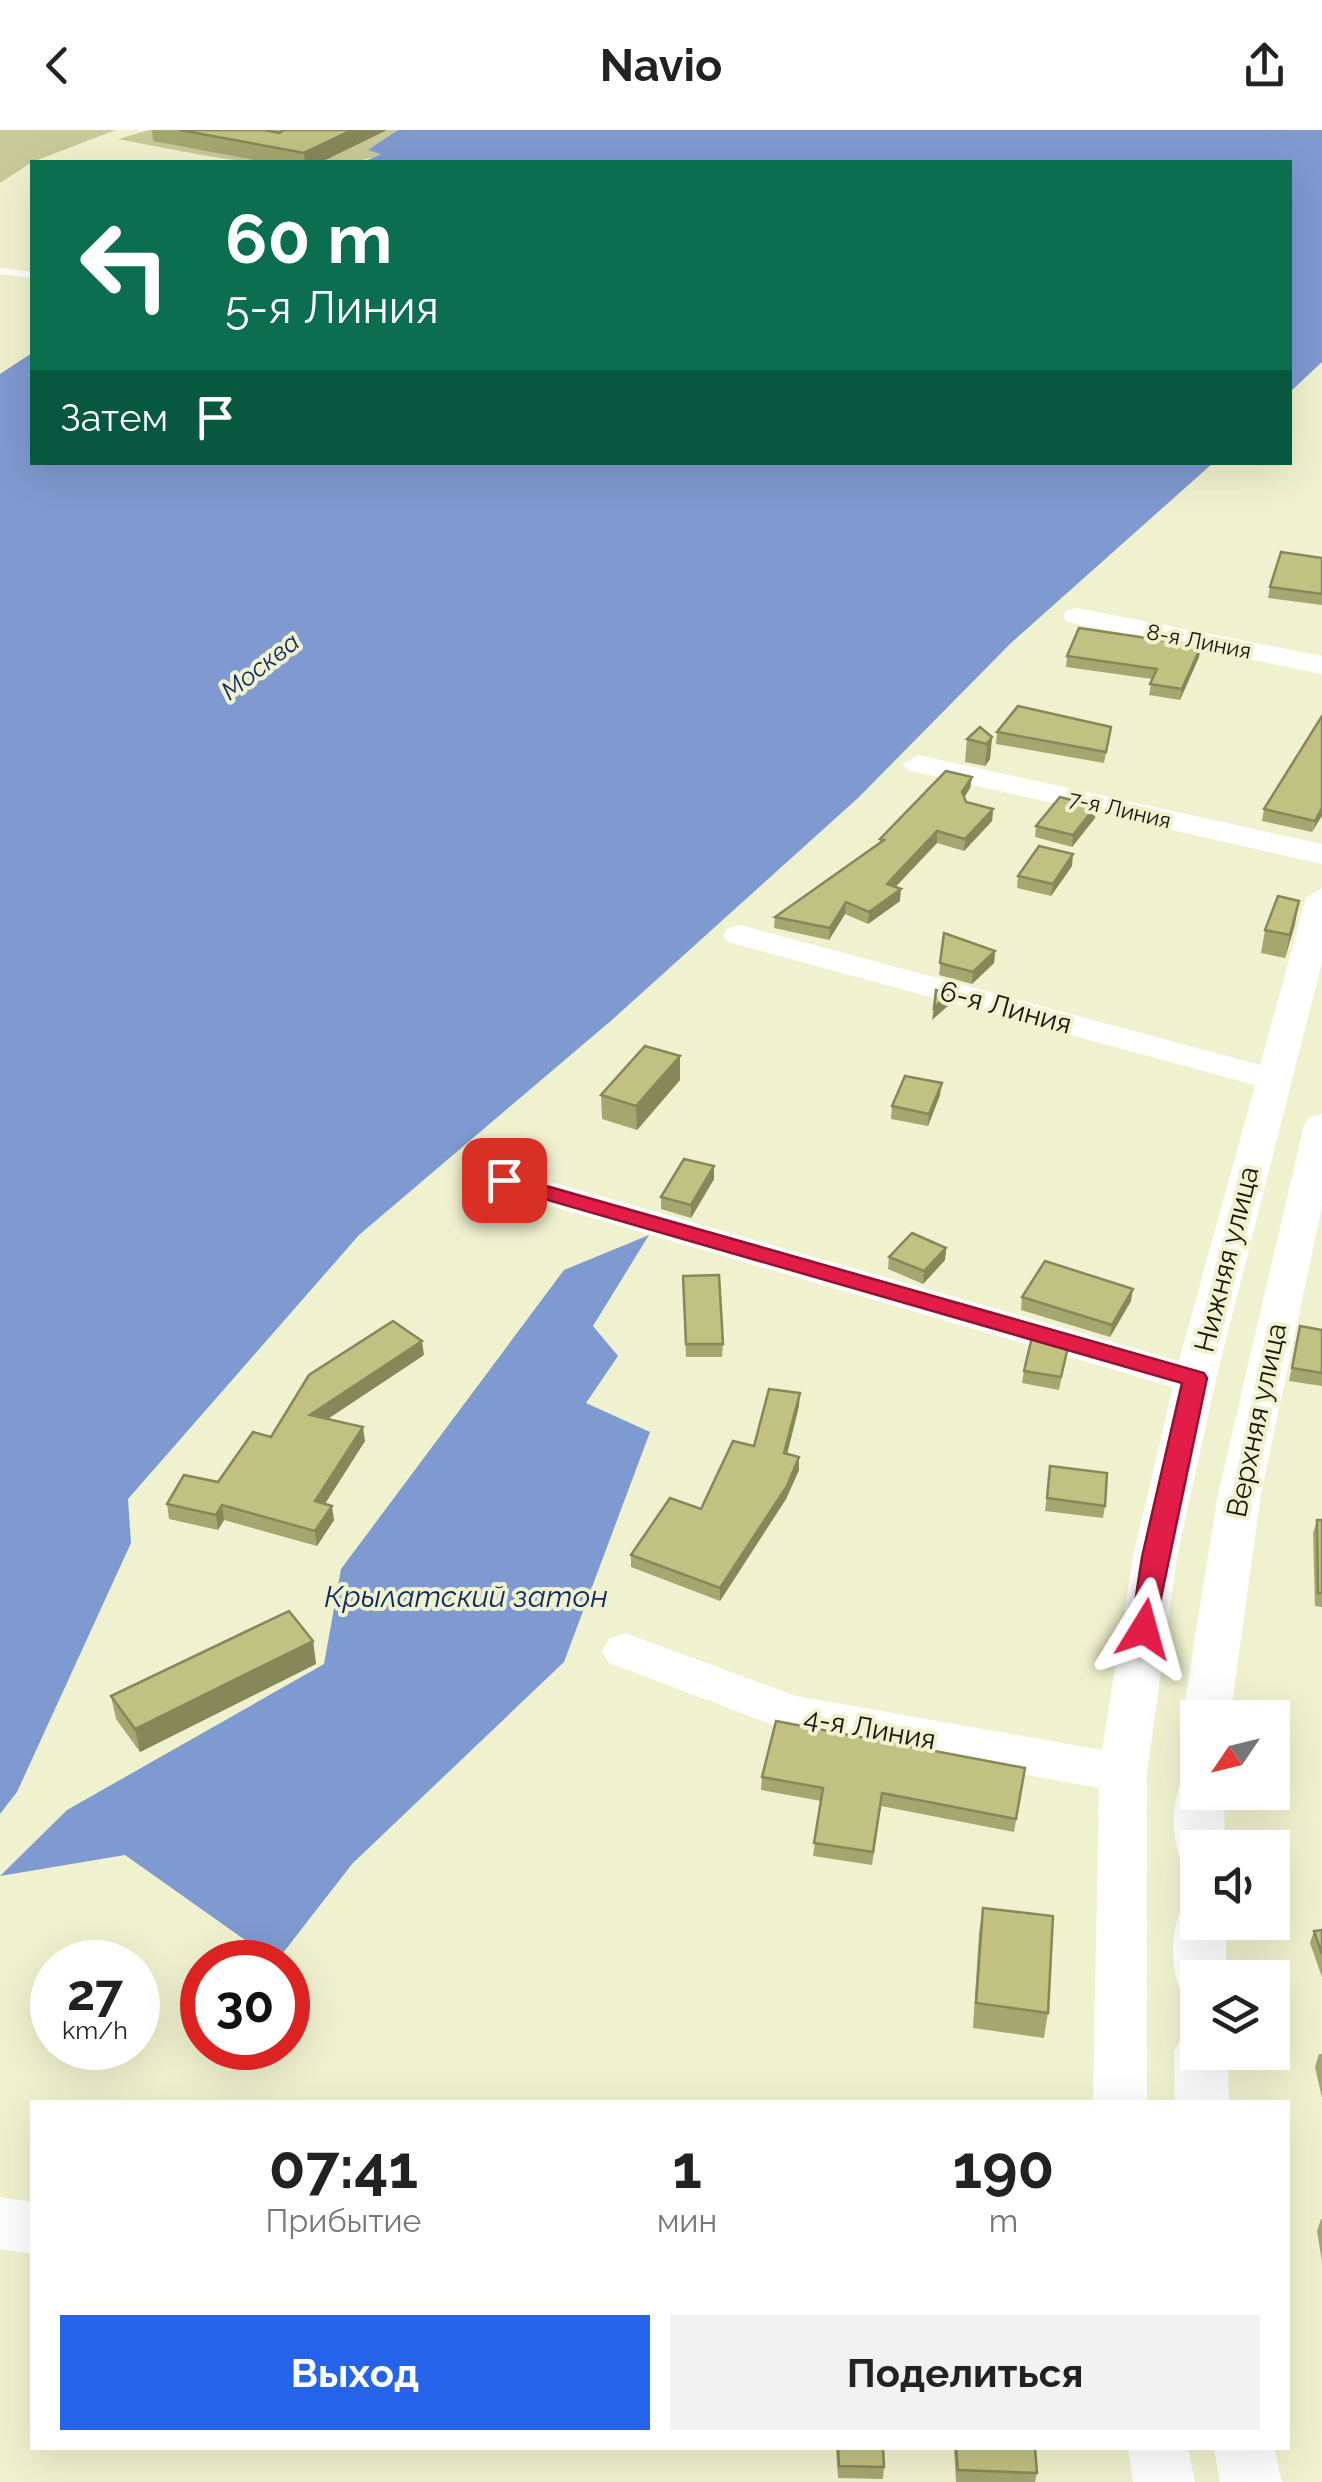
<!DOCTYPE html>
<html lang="ru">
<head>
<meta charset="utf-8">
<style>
	:root { --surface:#fff; --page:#f2f2f2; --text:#222; --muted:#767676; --accent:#2563eb }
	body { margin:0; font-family:Raleway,sans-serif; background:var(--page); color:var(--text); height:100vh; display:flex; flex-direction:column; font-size:38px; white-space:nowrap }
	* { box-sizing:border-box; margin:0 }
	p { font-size:32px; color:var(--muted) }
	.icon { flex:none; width:55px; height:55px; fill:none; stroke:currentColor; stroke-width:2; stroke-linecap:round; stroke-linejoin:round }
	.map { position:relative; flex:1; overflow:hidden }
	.drawer { position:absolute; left:30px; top:1970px; width:1260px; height:350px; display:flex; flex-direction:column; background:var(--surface); border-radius:0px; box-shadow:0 10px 40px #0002 }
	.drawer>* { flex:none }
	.top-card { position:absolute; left:30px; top:30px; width:1262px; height:305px; border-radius:0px; box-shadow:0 10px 40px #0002; background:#0b6e4f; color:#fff; overflow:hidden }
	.needle { width:65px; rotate:235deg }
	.controls { position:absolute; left:1180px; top:1570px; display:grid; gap:20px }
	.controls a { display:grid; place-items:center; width:110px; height:110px; border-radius:0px; background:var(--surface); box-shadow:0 10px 40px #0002; font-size:50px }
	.speed { position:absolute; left:30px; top:1810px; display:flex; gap:20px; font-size:50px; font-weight:700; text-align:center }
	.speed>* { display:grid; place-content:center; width:130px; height:130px; border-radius:50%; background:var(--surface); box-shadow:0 10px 40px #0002; line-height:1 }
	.speed small { font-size:25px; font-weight:400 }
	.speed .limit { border:15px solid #d22; background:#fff; color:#111 }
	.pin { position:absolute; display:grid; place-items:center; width:85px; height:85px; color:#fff; margin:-42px; border-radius:20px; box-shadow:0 5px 15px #0006 }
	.me { position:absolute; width:110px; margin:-55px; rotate:8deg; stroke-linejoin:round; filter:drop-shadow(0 0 8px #0008) }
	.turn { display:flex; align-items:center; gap:35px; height:210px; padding:0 30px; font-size:45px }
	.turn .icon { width:130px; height:130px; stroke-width:2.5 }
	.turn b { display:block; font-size:70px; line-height:85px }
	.then { display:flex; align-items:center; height:95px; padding:0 30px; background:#0003; gap:20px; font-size:38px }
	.eta { display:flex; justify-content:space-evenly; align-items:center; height:170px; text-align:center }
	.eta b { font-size:60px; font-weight:700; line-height:70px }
	.primary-button { display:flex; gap:20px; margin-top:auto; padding:20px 30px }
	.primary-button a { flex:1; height:115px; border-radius:0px; background:var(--accent); color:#fff; font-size:40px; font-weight:700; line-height:115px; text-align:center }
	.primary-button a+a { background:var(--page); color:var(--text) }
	header { display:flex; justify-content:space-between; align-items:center; height:130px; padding:0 30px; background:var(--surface); font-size:45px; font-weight:700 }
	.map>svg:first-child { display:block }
	.green { fill:#c8ca99 }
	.water { fill:#7f9ad0 }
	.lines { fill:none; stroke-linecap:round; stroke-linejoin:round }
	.service { fill:#fff; fill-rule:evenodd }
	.minor { fill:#fff; fill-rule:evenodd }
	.wall { fill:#a4a76e }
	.shaded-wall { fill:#86885a }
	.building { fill:#bfc280; stroke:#86885a; stroke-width:2.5 }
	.route { fill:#e11d48; stroke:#92132f; stroke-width:2.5 }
	.labels { text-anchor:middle; stroke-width:8; stroke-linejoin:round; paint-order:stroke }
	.far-street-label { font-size:22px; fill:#161609; stroke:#f0f2cf }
	.far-water-label { font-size:25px; font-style:italic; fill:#0e2968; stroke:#f0f2cf }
	.street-label { font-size:28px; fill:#161609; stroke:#f0f2cf }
	.water-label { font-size:30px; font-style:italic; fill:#0e2968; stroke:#f0f2cf }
</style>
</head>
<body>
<header><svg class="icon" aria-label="back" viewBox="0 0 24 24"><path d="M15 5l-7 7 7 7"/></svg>Navio<svg class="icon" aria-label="share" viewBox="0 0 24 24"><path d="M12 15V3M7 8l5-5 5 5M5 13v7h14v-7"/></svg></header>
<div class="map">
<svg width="1322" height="2352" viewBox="0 0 1322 2352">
	<rect width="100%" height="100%" fill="#f0f2cf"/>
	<g class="green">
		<polygon points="0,0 116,0 32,32 0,53"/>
		<path d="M149,0H398L370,20L383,23C319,53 187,22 118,9Z"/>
	</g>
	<g class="water">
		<polygon points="398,0 1322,0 1322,232 1290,262 1290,32 363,32 381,24 368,20"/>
		<polygon points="32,223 32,332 1213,333 1011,513 858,668 613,889 359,1105 128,1369 131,1413 17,1662 0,1684 0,244"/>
		<polygon points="649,1105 593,1196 618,1226 586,1273 650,1302 564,1532 352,1734 276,1832 125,1725 0,1746 67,1680 324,1534 341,1439 564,1140"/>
	</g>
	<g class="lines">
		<polygon class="service" points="0,138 32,142 32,148 0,144"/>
		<g class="minor">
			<polygon points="1077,478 1322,526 1322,544 1067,492 1063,486 1067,480"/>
			<polygon points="918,625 1322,714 1322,734 907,640 903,634"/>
			<polygon points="1322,758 1322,832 1216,1249 1177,1427 1147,1643 1147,1972 1093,1972 1099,1658 792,1602 609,1533 602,1521 609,1509 625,1503 796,1566 1102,1620 1133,1427 1173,1257 490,1058 484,1050 490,1042 516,1042 1179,1231 1255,955 728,812 723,805 728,798 740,795 1260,935 1306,768"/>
			<polygon points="1322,984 1322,1076 1261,1364 1230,1588 1198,1588 1198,1604 1189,1601 1182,1588 1218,1364 1304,995 1309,987"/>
			<path d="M1198,1643V1662H1224L1225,1718H1198V1737L1182,1732C1171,1709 1171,1671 1183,1648Z"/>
			<path d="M1198,1771V1792H1226V1848H1198V1869L1182,1864C1170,1839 1170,1802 1182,1777Z"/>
			<polygon points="1198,1900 1198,1922 1228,1922 1229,1972 1175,1972 1174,1922 1182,1905"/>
			<polygon points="0,2067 32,2072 32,2124 0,2119"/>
			<polygon points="1128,2318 1188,2318 1195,2352 1133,2352"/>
			<polygon points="1214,2318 1274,2318 1282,2352 1220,2352"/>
		</g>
	</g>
	<g class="wall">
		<polygon points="152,0 387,0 321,32 266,32 153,11"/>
		<polygon points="1322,428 1322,475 1268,468 1270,457"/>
		<polygon points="1067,526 1199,527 1180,570 1149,565 1152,549 1066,537"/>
		<polygon points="1111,597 1104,633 996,614 997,602"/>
		<polygon points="992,607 990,629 985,636 965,632 967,609"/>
		<polygon points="972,647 970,658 964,668 966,672 993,679 992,691 964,721 937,713 895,757 900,771 868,794 845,784 829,810 774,798 775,787 880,713 880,709"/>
		<polygon points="1322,657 1312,702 1262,691 1264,679"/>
		<polygon points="1095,688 1072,717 1035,707 1036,696"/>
		<polygon points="1072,736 1051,766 1017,758 1018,746"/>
		<polygon points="1295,794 1285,828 1261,823 1265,800"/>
		<polygon points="944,803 995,821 994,833 972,854 939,845"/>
		<polygon points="680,950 637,1000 602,989 601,965"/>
		<polygon points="940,965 928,996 891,989 892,976"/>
		<polygon points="714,1036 714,1049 691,1088 661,1079 661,1067"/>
		<polygon points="946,1118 945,1130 923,1154 888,1139 889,1127"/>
		<polygon points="683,1146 723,1214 722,1227 686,1227"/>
		<polygon points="1022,1167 1131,1171 1110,1207 1021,1180"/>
		<polygon points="1300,1196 1322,1200 1322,1256 1289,1251"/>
		<polygon points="1068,1217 1059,1260 1022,1253 1024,1241"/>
		<polygon points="424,1225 328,1289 365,1311 325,1374 334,1390 317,1416 224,1390 218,1400 169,1389 167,1374 218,1352 271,1307"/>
		<polygon points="799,1276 787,1324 799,1327 799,1340 786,1369 720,1471 631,1437 631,1425 701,1379 754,1316"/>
		<polygon points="1050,1336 1105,1376 1103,1388 1045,1381"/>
		<polygon points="1317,1390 1322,1390 1322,1477 1315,1476 1313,1403"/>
		<polygon points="313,1511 316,1534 140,1622 116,1589 111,1566"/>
		<polygon points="1025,1638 1014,1702 881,1676 872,1735 813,1726 821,1671 761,1660 762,1647"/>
		<polygon points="983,1778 1048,1883 1044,1908 973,1898 979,1803"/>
		<polygon points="1322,1800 1322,1847 1310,1813 1314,1801"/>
		<polygon points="1319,1924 1322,1924 1322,1968 1315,1937"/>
		<polygon points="1321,2089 1322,2089 1322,2132 1317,2101"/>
		<polygon points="836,2318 883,2318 884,2337 883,2349 838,2348"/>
		<polygon points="954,2318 1035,2318 1037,2343 1035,2352 956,2352"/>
	</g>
	<g class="shaded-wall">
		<polygon points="352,0 387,0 321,32 305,32 304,23"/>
		<polygon points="1201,516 1199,527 1180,570 1182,559"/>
		<polygon points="992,607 990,629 985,636 987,614"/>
		<polygon points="972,647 970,658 961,673 962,662"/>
		<polygon points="1096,676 1095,688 1072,717 1073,705"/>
		<polygon points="1322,678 1322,686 1312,702 1315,691"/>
		<polygon points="993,679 992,691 964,721 965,709"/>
		<polygon points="937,701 937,713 887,766 887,754"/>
		<polygon points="1073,724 1072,736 1051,766 1053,754"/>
		<polygon points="901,759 900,771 868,794 869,782"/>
		<polygon points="1299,771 1295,794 1285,828 1290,805"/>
		<polygon points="846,772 845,784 829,810 830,798"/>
		<polygon points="995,821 994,833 972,854 973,842"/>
		<polygon points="949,864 948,876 932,890 934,878"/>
		<polygon points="680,926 680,950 637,1000 636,976"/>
		<polygon points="942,953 940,965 928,996 929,984"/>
		<polygon points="714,1036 714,1049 691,1088 691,1075"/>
		<polygon points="946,1118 945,1130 923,1154 924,1141"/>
		<polygon points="1133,1159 1131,1171 1110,1207 1112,1195"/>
		<polygon points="422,1211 424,1225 312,1299 310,1285"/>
		<polygon points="800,1263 799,1276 784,1336 784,1323"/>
		<polygon points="363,1297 365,1311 317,1386 315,1371"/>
		<polygon points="799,1327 799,1340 786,1369 720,1471 720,1458"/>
		<polygon points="222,1375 224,1390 218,1400 216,1385"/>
		<polygon points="332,1376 334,1390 317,1416 315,1401"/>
		<polygon points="313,1511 316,1534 140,1622 135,1599"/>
	</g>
	<g class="building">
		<polygon points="180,0 264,0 279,3 284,0 352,0 304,23"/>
		<polygon points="1281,422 1322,428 1322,464 1270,457"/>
		<polygon points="1079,498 1201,516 1182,559 1150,554 1157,539 1067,526"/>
		<polygon points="1018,576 1111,597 1106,622 997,602"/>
		<polygon points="1322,586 1322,678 1315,691 1264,679"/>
		<polygon points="980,597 992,607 987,614 967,609"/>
		<polygon points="946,641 972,647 962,662 966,672 993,679 965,709 937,701 887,754 901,759 869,782 846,772 830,798 775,787 884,710 880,709"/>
		<polygon points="1060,667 1096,676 1073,705 1036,696"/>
		<polygon points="1039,716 1073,724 1053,754 1018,746"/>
		<polygon points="1278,766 1299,771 1290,805 1265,800"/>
		<polygon points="944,803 995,821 973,842 940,833"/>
		<polygon points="936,860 949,864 934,878"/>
		<polygon points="645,916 680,926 636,976 601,965"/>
		<polygon points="905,946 942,953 929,984 892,976"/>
		<polygon points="684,1029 714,1036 691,1075 661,1067"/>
		<polygon points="912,1103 946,1118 924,1141 889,1127"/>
		<polygon points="1045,1131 1133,1159 1112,1195 1022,1167"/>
		<polygon points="719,1145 723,1214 686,1214 683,1146"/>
		<polygon points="393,1191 422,1211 310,1285 363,1297 315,1371 332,1376 315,1401 222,1375 216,1385 167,1374 184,1345 218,1352 253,1302 271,1307 309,1245"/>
		<polygon points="1300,1196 1322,1200 1322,1243 1292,1238"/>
		<polygon points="1032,1207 1068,1217 1061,1247 1024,1241"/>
		<polygon points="769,1259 800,1263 784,1323 799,1327 787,1356 720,1458 631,1425 670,1368 701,1379 733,1311 754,1316"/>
		<polygon points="1050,1336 1107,1343 1105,1376 1047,1368"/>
		<polygon points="1317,1390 1322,1390 1322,1463 1318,1463"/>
		<polygon points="289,1481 313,1511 135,1599 111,1566"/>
		<polygon points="776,1591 1025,1638 1016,1689 882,1663 873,1722 814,1713 823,1658 762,1647"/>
		<polygon points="983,1778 1053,1786 1048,1883 976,1873"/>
		<polygon points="1322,1800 1322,1824 1314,1801"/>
		<polygon points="838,2318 883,2318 884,2337 839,2336"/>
		<polygon points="956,2318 1035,2318 1037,2343 958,2340"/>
	</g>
	<polygon class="route" points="504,1044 1204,1243 1207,1248 1153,1506 1144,1509 1131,1499 1142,1427 1182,1253 496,1055 493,1050"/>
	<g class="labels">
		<g class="far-street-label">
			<text transform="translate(1199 511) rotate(11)" y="8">8-я Линия</text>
			<text transform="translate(1120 679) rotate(13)" y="8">7-я Линия</text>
		</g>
		<g class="far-water-label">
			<text transform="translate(260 536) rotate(-38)" y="9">Москва</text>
		</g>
		<g class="street-label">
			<text transform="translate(1006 877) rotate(15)" y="10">6-я Линия</text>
			<text transform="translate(1226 1129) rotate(-76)" y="10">Нижняя улица</text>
			<text transform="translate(1256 1290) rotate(-78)" y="10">Верхняя улица</text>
			<text transform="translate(870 1598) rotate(10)" y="10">4-я Линия</text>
		</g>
		<g class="water-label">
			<text x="466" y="1477">Крылатский затон</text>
		</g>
	</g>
</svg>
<div class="controls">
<a><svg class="needle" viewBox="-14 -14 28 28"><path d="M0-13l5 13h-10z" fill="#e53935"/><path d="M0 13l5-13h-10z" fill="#767676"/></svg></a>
<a><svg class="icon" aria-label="sound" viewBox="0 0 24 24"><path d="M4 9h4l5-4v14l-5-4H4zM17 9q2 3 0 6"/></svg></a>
<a><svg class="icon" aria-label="layers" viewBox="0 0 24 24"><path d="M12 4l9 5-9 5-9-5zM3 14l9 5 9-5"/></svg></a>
</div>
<div class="speed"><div>27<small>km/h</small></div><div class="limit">30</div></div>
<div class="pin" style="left:504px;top:1050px;background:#d93025"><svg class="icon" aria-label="arrive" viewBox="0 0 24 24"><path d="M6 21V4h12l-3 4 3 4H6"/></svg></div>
<svg class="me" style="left:1144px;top:1499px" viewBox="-20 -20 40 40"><path d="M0-17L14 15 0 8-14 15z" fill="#e11d48" stroke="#fff" stroke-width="4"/></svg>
<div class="top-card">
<div class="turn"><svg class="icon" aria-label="left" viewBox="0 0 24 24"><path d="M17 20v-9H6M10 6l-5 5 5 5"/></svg><div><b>60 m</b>5-я Линия</div></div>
<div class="then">Затем<svg class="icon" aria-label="arrive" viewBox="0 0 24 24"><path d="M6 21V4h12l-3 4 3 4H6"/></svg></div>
</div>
<section class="drawer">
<div class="eta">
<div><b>07:41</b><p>Прибытие</p></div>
<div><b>1</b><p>мин</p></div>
<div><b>190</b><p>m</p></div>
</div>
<div class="primary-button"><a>Выход</a><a>Поделиться</a></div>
</section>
</div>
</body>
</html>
